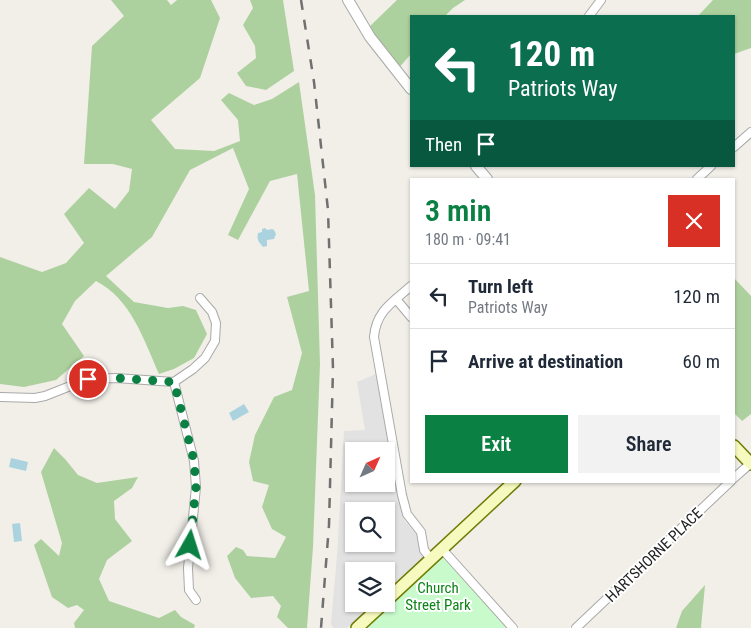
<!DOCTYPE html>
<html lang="en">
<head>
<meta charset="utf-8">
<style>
	:root { --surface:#fff; --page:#f2f2f3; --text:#1f2937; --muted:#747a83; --line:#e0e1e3; --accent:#0b8043 }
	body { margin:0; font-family:"Roboto Condensed",sans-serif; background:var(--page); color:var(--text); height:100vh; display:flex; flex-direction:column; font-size:19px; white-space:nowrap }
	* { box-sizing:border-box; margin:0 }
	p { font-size:16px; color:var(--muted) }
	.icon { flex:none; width:28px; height:28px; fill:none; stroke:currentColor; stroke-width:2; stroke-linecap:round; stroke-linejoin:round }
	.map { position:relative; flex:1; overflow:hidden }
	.panel { position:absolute; left:410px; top:178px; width:325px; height:305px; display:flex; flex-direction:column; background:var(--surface); border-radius:0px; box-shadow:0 1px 4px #0004 }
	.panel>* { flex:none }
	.hud { position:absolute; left:410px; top:15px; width:325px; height:152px; border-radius:0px; box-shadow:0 1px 4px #0004; background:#0b6e4f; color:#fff; overflow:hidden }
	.needle { width:32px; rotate:45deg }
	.fabs { position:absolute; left:345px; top:442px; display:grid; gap:10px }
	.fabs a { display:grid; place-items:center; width:50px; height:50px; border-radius:0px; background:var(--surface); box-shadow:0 1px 4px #0004; font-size:25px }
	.pin { position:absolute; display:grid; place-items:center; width:42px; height:42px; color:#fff; margin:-21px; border:2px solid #fff; border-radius:50%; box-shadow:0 1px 5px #0007 }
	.me { position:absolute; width:55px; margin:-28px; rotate:6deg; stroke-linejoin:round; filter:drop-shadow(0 0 4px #0008) }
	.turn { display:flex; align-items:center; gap:18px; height:105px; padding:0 15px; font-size:22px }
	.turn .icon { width:65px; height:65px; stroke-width:2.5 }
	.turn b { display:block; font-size:35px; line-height:42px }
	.then { display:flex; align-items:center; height:48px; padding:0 15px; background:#0003; gap:10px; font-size:19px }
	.round { display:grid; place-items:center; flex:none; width:52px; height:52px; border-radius:0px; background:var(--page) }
	.summary { display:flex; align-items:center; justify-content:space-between; height:85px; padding:0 15px }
	h1 { font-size:30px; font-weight:600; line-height:38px; color:var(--accent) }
	.button { display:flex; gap:10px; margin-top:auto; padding:10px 15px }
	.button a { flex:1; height:58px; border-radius:0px; background:var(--accent); color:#fff; font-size:20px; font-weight:600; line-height:58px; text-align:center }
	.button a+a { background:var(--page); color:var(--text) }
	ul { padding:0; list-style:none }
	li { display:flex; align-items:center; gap:15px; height:65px; padding:0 15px; border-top:1px solid var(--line) }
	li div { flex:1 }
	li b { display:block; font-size:19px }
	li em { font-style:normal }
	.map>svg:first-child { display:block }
	.forest { fill:#add19e }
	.park { fill:#c8facc }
	.parking { fill:#e2e2e2; fill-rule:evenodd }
	.water { fill:#aad3df }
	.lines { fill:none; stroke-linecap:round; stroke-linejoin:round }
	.minor-casing { stroke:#a9a9a9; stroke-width:10 }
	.tertiary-casing { stroke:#a9a9a9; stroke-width:12 }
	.secondary-casing { stroke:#707d05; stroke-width:14 }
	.minor { stroke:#fff; stroke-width:8 }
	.tertiary { stroke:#fff; stroke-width:10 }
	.secondary { stroke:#f7fabf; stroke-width:11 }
	.rail { stroke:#707070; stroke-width:2.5; stroke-dasharray:10 10; stroke-linecap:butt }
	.route { stroke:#0b8043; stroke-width:9; stroke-dasharray:0 16.2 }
	.labels { text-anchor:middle; stroke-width:4; stroke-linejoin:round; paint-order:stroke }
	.street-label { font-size:15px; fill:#222; stroke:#fff }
	.park-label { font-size:15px; fill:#0c8416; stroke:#fff }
</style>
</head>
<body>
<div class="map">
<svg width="751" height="628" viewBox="0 0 751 628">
	<rect width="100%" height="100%" fill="#f2efe9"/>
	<g class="forest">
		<path d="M111,0H167L171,5L177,0H211L220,18L200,78L151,120L175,149L214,151L240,141L238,120L221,100L229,93L254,105L272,99L299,82L315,195L320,364L313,547L307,628H288L277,617L281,606L273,596L251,598L235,578L227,556L236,547L243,550L247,556L275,558L286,537L272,529L262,507L269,485L253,481L249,462L255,435L274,397L292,390L302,353L287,297L309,291L297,174L270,181L238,240L228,235L249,189L233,148L190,170L152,237L106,276L134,302L168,308L183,306L196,310L207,334L194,358L174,369L159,374C144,340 131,299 96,281L75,301L62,324L84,356L56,380L24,387L0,384V257L42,272L66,263L84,243L64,214L89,188L115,209L129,191L132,169L113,164H84L92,46L124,16Z"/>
		<polygon points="250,0 283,0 294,71 266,90 246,86 237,73 256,58 255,46 243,25 253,8"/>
		<polygon points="397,0 465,0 453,8 445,16 411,16 411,54 397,70 366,30"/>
		<polygon points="713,0 751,0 751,48 734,54 734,16 698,16"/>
		<polygon points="734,278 751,296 751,414 742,421 734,413"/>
		<polygon points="54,448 65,459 78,475 97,483 138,477 132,488 114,501 115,519 132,541 107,560 99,579 109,601 159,618 175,610 181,617 195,625 194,628 75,628 74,623 84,610 77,605 68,608 52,597 34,545 41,539 59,556 62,543 41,472"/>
		<polygon points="705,585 701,628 676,628 682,611"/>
	</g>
	<polygon class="park" points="439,552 509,628 362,628"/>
	<path class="parking" d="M378,373L405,521L432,552L386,593V571H354V604H374L347,628H333L331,624L337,556L344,431L365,430L357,382ZM354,451H386V484H354ZM354,511H386V544H354Z"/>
	<g class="water">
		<path d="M265,228L267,230L272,229L274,230L276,234L274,239L267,240V246L263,247C260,243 256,240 258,233L262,232V229Z"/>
		<polygon points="244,404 249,412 233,421 229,413"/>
		<polygon points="11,458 28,462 26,471 9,467"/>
		<polygon points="20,523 22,541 14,542 12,524"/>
	</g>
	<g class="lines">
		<g class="minor-casing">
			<g id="minor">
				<polyline points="589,16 601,0"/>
				<polyline points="734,147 751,132"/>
				<polyline points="697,179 711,166"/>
				<path d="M411,286C393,302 376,311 374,337L402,495L407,514L421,532L424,550L431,559"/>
				<polyline points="396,299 411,317"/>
				<polyline points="174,382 194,461 196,487 188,568 189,590 196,600"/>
				<polyline points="0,397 35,398 45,396 88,379 116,378 174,382 193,369 205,358 215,341 216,323 212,312 200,298"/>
				<polyline points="734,478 751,463"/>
				<polyline points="442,549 513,628"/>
				<polyline points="576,628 731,481"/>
			</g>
		</g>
		<g class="tertiary-casing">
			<g id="tertiary">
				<polyline points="348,0 370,37 411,89"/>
				<polyline points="476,166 487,179"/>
			</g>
		</g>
		<g class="secondary-casing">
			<g id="secondary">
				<polyline points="734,446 751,464"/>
				<polyline points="386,601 515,481"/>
				<polyline points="357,628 383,604"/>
			</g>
		</g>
		<use href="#minor" class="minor"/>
		<use href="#tertiary" class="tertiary"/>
		<use href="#secondary" class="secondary"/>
		<polyline class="rail" points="301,0 314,82 328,210 333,369 329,525 321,628"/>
	</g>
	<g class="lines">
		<polyline class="route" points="88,379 116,378 174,382 194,461 196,487 190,545"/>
	</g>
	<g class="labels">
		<g class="street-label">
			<text transform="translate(654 555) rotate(-44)" y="5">HARTSHORNE PLACE</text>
		</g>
		<g class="park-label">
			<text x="438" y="593">Church<tspan x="438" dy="17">Street Park</tspan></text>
		</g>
	</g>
</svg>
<div class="fabs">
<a><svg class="needle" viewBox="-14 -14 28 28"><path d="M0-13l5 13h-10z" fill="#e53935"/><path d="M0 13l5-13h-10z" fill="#747a83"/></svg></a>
<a><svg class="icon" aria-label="search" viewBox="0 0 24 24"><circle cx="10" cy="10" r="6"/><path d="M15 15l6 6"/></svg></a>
<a><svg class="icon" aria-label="layers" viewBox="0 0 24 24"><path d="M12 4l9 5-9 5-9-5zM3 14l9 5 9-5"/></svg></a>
</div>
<div class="pin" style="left:88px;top:379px;background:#d93025"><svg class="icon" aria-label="arrive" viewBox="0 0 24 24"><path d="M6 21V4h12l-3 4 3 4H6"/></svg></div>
<svg class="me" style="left:190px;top:545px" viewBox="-20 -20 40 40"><path d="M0-17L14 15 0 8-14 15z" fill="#0b8043" stroke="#fff" stroke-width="4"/></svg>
<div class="hud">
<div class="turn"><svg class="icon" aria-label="left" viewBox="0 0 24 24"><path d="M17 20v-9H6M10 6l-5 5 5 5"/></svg><div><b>120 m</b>Patriots Way</div></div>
<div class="then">Then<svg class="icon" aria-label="arrive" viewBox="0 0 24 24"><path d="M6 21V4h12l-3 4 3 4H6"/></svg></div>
</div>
<section class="panel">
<div class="summary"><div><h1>3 min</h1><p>180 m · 09:41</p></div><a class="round" style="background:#d93025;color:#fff"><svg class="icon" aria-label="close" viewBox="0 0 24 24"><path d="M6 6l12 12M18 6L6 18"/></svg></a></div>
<ul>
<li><svg class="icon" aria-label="left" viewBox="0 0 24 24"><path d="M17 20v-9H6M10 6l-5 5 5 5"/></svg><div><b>Turn left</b><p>Patriots Way</p></div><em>120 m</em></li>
<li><svg class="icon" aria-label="arrive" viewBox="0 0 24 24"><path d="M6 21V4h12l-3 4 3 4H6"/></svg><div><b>Arrive at destination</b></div><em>60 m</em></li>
</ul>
<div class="button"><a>Exit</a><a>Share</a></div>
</section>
</div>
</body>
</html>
